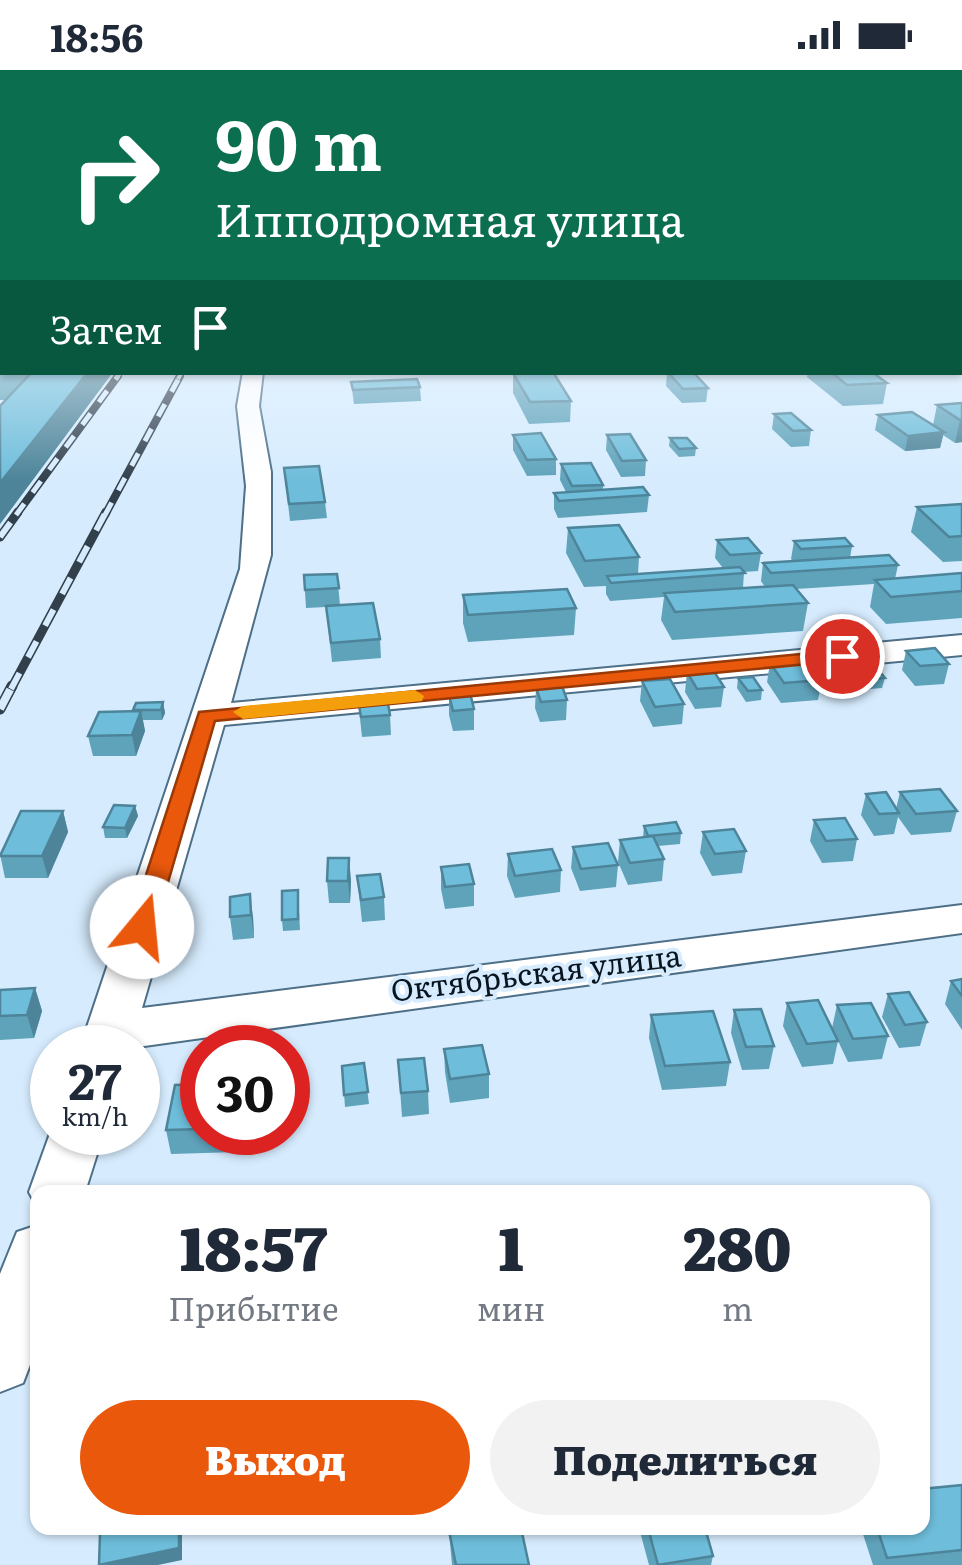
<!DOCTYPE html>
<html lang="ru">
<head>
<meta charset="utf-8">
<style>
	:root { --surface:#fff; --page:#f2f2f3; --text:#1f2937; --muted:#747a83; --accent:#ea580c }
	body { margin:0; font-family:Literata,serif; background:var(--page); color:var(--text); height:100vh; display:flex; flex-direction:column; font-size:38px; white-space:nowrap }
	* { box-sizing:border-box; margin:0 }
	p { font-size:32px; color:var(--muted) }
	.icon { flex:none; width:55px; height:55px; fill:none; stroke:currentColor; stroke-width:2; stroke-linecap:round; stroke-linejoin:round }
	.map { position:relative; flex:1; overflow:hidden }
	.details { position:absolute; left:30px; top:1115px; width:900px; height:350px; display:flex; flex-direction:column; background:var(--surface); border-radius:20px; box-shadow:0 2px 8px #0004 }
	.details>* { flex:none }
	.top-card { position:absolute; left:0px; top:0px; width:962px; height:305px; box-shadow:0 2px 8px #0004; background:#0b6e4f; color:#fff; overflow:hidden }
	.speed { position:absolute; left:30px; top:955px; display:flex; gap:20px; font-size:50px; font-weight:700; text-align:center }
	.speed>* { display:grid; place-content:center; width:130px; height:130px; border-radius:50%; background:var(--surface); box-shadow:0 2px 8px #0004; line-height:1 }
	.speed small { font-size:25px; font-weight:400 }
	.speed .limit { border:15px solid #d22; background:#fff; color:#111 }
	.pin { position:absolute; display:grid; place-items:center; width:85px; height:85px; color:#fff; margin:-42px; border:5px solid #fff; border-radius:50%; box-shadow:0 2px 10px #0007 }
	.me { position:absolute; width:110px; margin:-55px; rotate:17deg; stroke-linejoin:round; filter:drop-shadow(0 0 8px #0008) }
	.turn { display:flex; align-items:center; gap:35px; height:210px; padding:0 50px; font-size:45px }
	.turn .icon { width:130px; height:130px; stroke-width:2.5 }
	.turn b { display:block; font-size:70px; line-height:85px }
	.then { display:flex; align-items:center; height:95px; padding:0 50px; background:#0003; gap:20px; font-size:38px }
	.eta { display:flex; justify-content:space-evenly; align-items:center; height:170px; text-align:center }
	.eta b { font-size:60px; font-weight:800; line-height:70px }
	.cta { display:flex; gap:20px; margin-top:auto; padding:20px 50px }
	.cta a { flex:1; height:115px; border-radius:60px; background:var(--accent); color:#fff; font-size:40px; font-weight:800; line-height:115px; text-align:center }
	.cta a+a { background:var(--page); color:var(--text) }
	.status { display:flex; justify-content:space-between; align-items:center; height:70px; padding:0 50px; background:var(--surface); direction:ltr }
	.status svg { height:28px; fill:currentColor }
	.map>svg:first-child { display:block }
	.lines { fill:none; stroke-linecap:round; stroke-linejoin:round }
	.minor-casing { stroke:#4e6f88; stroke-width:4 }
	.minor { fill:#fff; fill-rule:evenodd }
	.rail-far3-casing { stroke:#32404c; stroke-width:5 }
	.rail-far2-casing { stroke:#32404c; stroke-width:8 }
	.rail-far1-casing { stroke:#32404c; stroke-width:9 }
	.rail-casing { stroke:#32404c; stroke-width:11 }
	.rail-far3 { stroke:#d6ecfe; stroke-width:4; stroke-dasharray:10; stroke-linecap:butt }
	.rail-far2 { stroke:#d6ecfe; stroke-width:5; stroke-dasharray:14; stroke-linecap:butt }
	.rail-far1 { stroke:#d6ecfe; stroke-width:6; stroke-dasharray:18; stroke-linecap:butt }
	.rail { stroke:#d6ecfe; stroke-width:8; stroke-dasharray:22; stroke-linecap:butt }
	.wall { fill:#5fa3bb }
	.shaded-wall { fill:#4d8499 }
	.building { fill:#6ebdda; stroke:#4d8499; stroke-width:2.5 }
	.route { fill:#ea580c; stroke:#983908; stroke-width:2.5 }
	.slow { fill:#f59e0b }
	.labels { text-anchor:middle; stroke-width:8; stroke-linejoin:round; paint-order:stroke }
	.street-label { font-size:30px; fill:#08151f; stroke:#d6ecfe }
</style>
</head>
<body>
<div class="status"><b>18:56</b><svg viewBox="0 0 49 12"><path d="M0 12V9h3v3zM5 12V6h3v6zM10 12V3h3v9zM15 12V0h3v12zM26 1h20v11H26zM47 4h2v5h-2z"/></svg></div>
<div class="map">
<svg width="962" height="1495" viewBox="0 0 962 1495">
	<rect width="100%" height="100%" fill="#d6ecfe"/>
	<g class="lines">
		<g class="minor-casing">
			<g id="minor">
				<polygon points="243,302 263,302 259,336 271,402 271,485 231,633 962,565 962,585 224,655 142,938 962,835 962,863 130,978 80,978 240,499 246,416 237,336"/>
				<polygon points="52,1058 52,1062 104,1062 85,1122 38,1122 38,1139 29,1122"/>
				<polygon points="38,1155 38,1274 23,1313 0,1322 0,1204 17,1162"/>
			</g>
		</g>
		<use href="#minor" class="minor"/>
		<g class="rail-far3-casing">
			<g id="rail-far3">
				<polyline points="116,309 121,302"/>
				<polyline points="178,309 182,302"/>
			</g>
		</g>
		<g class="rail-far2-casing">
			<g id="rail-far2">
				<polyline points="16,445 118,306"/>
				<polyline points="105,445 180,306"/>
			</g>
		</g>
		<g class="rail-far1-casing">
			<g id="rail-far1">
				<polyline points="0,467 18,442"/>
				<polyline points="11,619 106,442"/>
			</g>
		</g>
		<g class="rail-casing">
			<polyline id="rail" points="0,639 12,616"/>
		</g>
		<use href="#rail-far3" class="rail-far3"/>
		<use href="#rail-far2" class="rail-far2"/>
		<use href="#rail-far1" class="rail-far1"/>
		<use href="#rail" class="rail"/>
	</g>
	<g class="wall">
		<polygon points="0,294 2,302 113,302 0,454 6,330 0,330"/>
		<polygon points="667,302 708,318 706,332 682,333 666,316"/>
		<polygon points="808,302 872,302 887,313 883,334 843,336 807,307"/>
		<polygon points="513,303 571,331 570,352 529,354 513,323"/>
		<polygon points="351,312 420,317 421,331 354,334"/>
		<polygon points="962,333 962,372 955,373 943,365 940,378 905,381 875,360 878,345 933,355 937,335"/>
		<polygon points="774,344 811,360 809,376 791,377 772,359"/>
		<polygon points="513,365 556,389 556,405 527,406 513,380"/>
		<polygon points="607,365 646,390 645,406 621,407 606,380"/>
		<polygon points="670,368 696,378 695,386 679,387 669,376"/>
		<polygon points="561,394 603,415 603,420 649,425 647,442 558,448 554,439 554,423 566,422 560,410"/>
		<polygon points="284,398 325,432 327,448 290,451"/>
		<polygon points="962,434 962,491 943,492 911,462 917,437"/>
		<polygon points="568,458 639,487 638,504 723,498 715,488 717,470 761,483 758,501 744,502 743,518 765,517 761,511 763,493 793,491 791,489 794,471 852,476 850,488 898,495 895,509 962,503 962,548 886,554 870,537 874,514 796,519 808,533 803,561 672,570 661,550 664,527 610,531 606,524 606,516 584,517 566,483"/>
		<polygon points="337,504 340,535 380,569 381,588 332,592 326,537 306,538 304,505"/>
		<polygon points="463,525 576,538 574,565 468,572 463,553"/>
		<polygon points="906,581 949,594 944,614 915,616 902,600"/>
		<polygon points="770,593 822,610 818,630 781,633 767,612"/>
		<polygon points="850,598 885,608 882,618 858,620 848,608"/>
		<polygon points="687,602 724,617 721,637 695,639 685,622"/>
		<polygon points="738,608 762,620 761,630 746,632 737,618"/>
		<polygon points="642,611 684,634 682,654 653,657 640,631"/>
		<polygon points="536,618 567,630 566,650 540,652 535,638"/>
		<polygon points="449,625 474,639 474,660 453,661 449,645"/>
		<polygon points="358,630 390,645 391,665 362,667"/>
		<polygon points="163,632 165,643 162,650 143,650 145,661 136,686 93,686 88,666 133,641"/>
		<polygon points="900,722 957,741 951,762 911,765 898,747 894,764 874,766 861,745 866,724 896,739"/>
		<polygon points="135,736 138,746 127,768 105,768 103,757"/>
		<polygon points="63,741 68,762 48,808 5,808 0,784"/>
		<polygon points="814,750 857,769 853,791 822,793 810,771"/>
		<polygon points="644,756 681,763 680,774 658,776 664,789 662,811 628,815 618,792 620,770 643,767"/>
		<polygon points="703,762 746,781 742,803 712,806 700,783"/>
		<polygon points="573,777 618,795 616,817 580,821 571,798"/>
		<polygon points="508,784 561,800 560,822 515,828 507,806"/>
		<polygon points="441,797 474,814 474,836 445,839 441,819"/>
		<polygon points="357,806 384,827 385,850 362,852"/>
		<polygon points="351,810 350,833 329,833 327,811"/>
		<polygon points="298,820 300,860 283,861 282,850"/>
		<polygon points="230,827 253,847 254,868 233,870 230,847"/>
		<polygon points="962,909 962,960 945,934 951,911"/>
		<polygon points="35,918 42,941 34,968 0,970 0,920"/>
		<polygon points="888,924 927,952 920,976 899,978 882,947"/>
		<polygon points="787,933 832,958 837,935 888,966 882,989 848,992 838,971 833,994 802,997 783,956"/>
		<polygon points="734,940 774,976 769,999 742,1000 731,963"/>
		<polygon points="651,945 730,992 726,1016 662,1020 649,968"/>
		<polygon points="444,979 489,1004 489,1028 450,1033 445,1002"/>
		<polygon points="398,990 428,1021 429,1044 402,1047"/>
		<polygon points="364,993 369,1034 345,1037 342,996"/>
		<polygon points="202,1014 202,1062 240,1062 238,1082 171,1084 166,1060"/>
		<polygon points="962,1415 962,1495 873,1495 861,1458 922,1458"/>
		<polygon points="639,1458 705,1458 713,1486 711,1495 649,1495"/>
		<polygon points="449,1461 529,1495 452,1495"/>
	</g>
	<g class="shaded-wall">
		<polygon points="88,302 113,302 0,454 0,413"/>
		<polygon points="960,350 962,350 962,372 955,373"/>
		<polygon points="944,362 940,378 905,381 908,366"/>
		<polygon points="163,632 165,643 162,650 161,640"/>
		<polygon points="141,641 145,661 136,686 132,665"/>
		<polygon points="135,736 138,746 127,768 125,758"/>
		<polygon points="63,741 68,762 48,808 42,786"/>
		<polygon points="349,788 351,810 350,833 348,811"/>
		<polygon points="250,824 253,847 254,868 251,845"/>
		<polygon points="35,918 42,941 34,968 27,945"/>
		<polygon points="234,1062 240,1062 238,1082"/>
		<polygon points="179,1458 182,1459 182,1490 158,1495 105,1495"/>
	</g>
	<g class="building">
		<polygon points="2,291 2,302 88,302 0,413 0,336 31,303 0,303 0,294"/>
		<polygon points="553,302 571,331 530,332 513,303"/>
		<polygon points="668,302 693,302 708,318 683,319"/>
		<polygon points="831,302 872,302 887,313 847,315"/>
		<polygon points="417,309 420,317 353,320 351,312"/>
		<polygon points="962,333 962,350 960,350 937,335"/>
		<polygon points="912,342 944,362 908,366 878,345"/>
		<polygon points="791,343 811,360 793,361 774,344"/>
		<polygon points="541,363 556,389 527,390 513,365"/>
		<polygon points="630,364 646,390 622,391 607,365"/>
		<polygon points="670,368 687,368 696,378 679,379"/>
		<polygon points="591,393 603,415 572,416 561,394"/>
		<polygon points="319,396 325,432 289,434 284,398"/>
		<polygon points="643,417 649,425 559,431 554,423"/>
		<polygon points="962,434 962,466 949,467 917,437"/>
		<polygon points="619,455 639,487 585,491 568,458"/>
		<polygon points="748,468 761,483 730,485 717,470"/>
		<polygon points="845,468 852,476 801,479 794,471"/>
		<polygon points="889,485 898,495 771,503 763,493"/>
		<polygon points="740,497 745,503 611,513 607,506"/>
		<polygon points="962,503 962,521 891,527 875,510"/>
		<polygon points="337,504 339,518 305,520 304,505"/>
		<polygon points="793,515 808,533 675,542 664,523"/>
		<polygon points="567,519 576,538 468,545 463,525"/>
		<polygon points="373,533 380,569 331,573 326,536"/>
		<polygon points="935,578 949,594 920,596 906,581"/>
		<polygon points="806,590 822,610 784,613 770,593"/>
		<polygon points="875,596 885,608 860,610 850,598"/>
		<polygon points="713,600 724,617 697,619 687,602"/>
		<polygon points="753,607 762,620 748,621 738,608"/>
		<polygon points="670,609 684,634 655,637 642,611"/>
		<polygon points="562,616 567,630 541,632 536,618"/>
		<polygon points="470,623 474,639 453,641 449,625"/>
		<polygon points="387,628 390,645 361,647 358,630"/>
		<polygon points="163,632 161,640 133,640 136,633"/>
		<polygon points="141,641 132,665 88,666 99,642"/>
		<polygon points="940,719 957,741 916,744 900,722"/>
		<polygon points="886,722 899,743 879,744 866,724"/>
		<polygon points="114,735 135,736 125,758 103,757"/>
		<polygon points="21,741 63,741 42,786 0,786"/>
		<polygon points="845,748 857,769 826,771 814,750"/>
		<polygon points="676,752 681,763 648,766 644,756"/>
		<polygon points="734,759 746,781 715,784 703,762"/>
		<polygon points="653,766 664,789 630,793 620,770"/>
		<polygon points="608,773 618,795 581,799 573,777"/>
		<polygon points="552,779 561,800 515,806 508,784"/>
		<polygon points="328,788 349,788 348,811 327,811"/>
		<polygon points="469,794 474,814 445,817 441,797"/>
		<polygon points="380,804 384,827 361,830 357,806"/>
		<polygon points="298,820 298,849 282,850 282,821"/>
		<polygon points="250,824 251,845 230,847 230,827"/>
		<polygon points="962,909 962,926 951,911"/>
		<polygon points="35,918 27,945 0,946 0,920"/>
		<polygon points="909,922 927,952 905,955 888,924"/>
		<polygon points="818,930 838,971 807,974 787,933"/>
		<polygon points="871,933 888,966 853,969 837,935"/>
		<polygon points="761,939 774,976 746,977 734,940"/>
		<polygon points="713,941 730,992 665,996 651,945"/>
		<polygon points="482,975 489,1004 450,1009 444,979"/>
		<polygon points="424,988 428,1021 401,1023 398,990"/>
		<polygon points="364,993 368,1022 344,1025 342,996"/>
		<polygon points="202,1014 202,1059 166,1060 175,1015"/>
		<polygon points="251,1118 250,1122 190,1122 191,1121"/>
		<polygon points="962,1415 962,1480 887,1488 877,1458 922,1458 922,1419"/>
		<polygon points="133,1458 179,1458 179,1478 99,1495 100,1464"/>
		<polygon points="464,1458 521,1458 529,1495 456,1495 449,1461"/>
		<polygon points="648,1458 705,1458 713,1486 658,1495"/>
	</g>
	<linearGradient id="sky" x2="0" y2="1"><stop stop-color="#71a8d9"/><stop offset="0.49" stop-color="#edf6ff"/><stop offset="1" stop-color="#edf6ff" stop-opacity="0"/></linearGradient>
	<rect width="962" height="411" fill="url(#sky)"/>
	<polygon class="route" points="842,580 852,586 849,590 215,651 155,857 142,866 129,857 199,642"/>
	<polygon class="slow" points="415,620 424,626 422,631 243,649 233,642 243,636"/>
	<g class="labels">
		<g class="street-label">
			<text transform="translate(536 904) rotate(-7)" y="10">Октябрьская улица</text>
		</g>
	</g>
</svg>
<div class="speed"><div>27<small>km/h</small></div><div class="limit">30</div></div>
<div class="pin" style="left:842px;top:586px;background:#d93025"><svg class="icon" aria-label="arrive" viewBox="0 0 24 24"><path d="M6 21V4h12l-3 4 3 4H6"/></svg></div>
<svg class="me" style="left:142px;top:857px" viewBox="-20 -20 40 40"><circle r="19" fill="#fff"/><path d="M0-13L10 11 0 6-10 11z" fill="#ea580c"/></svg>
<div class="top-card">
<div class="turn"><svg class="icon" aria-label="right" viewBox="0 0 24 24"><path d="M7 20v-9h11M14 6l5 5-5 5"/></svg><div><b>90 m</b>Ипподромная улица</div></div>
<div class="then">Затем<svg class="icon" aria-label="arrive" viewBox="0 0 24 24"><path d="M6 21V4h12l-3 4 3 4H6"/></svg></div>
</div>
<section class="details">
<div class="eta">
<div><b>18:57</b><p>Прибытие</p></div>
<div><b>1</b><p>мин</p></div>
<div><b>280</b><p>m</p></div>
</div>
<div class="cta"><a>Выход</a><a>Поделиться</a></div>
</section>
</div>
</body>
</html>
